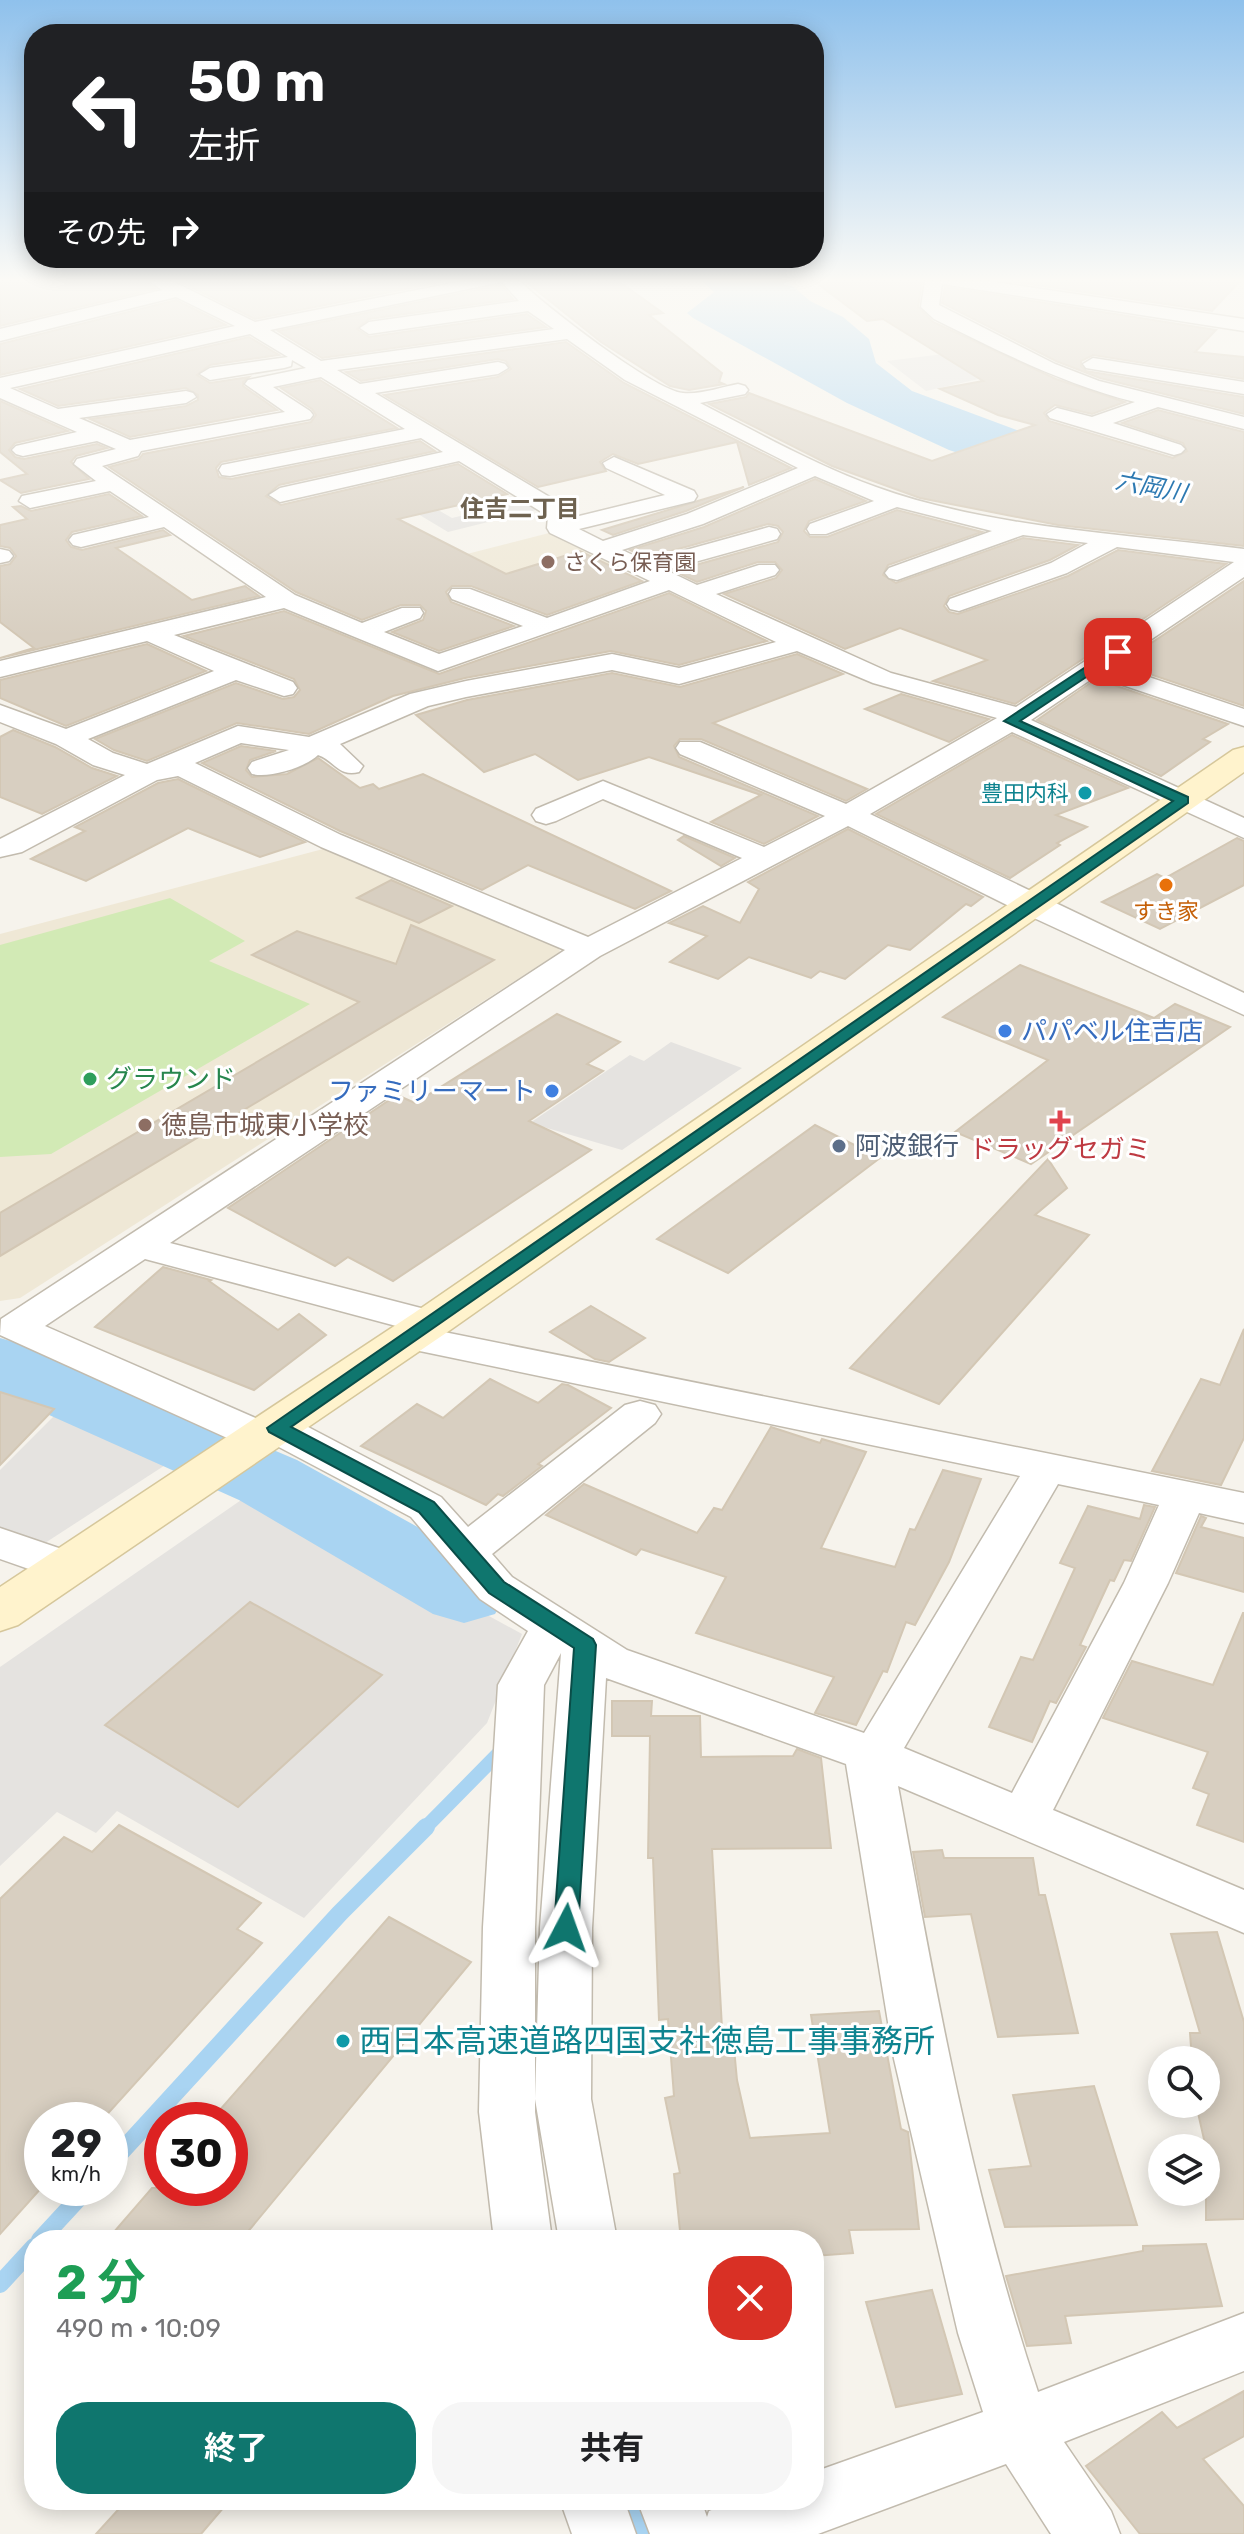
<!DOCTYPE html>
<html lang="ja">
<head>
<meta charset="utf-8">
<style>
	:root { --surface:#fff; --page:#f6f6f6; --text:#202124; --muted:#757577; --accent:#0f766e }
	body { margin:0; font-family:Rubik,"Noto Sans JP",sans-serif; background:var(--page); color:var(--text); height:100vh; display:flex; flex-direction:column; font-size:30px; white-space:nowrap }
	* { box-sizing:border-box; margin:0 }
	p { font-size:26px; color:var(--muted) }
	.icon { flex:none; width:44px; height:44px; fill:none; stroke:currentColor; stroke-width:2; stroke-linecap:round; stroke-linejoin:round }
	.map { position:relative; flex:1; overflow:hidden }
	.sheet { position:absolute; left:24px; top:2230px; width:800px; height:280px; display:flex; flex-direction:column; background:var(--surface); border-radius:32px; box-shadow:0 4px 20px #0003 }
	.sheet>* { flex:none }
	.top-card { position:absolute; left:24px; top:24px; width:800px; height:244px; border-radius:32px; box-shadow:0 4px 20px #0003; background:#202124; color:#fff; overflow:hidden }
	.buttons { position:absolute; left:1148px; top:2046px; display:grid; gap:16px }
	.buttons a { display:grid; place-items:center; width:72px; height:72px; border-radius:50%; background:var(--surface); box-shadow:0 4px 20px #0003; font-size:40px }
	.speed { position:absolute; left:24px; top:2102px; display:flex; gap:16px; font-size:40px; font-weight:700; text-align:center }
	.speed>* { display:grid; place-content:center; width:104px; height:104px; border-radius:50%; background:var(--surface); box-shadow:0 4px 20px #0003; line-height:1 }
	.speed small { font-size:20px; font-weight:400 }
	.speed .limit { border:12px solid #d22; background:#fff; color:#111 }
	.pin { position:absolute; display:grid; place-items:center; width:68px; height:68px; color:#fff; margin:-34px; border-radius:16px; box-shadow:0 4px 12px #0006 }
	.me { position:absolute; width:88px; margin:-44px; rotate:4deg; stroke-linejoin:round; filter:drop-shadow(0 0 6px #0008) }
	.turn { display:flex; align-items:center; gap:28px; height:168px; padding:0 32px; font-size:36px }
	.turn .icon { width:104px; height:104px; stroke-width:2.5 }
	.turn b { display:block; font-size:56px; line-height:68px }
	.then { display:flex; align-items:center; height:76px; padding:0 32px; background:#0003; gap:16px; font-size:30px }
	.round { display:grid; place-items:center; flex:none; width:84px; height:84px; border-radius:32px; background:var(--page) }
	.headline { display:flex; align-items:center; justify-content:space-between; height:136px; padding:0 32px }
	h1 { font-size:48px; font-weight:700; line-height:60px; color:#1e9e55 }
	.button { display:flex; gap:16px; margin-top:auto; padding:16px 32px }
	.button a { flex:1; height:92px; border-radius:32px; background:var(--accent); color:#fff; font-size:32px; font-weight:700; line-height:92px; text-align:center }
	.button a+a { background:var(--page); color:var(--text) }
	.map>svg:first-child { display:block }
	.education { fill:#efe8d6 }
	.green { fill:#d2eab5 }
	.parking { fill:#e5e3e0 }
	.water { fill:#a9d4f2 }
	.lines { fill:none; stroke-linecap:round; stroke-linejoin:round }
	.stream-far1 { stroke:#a9d4f2; stroke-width:14 }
	.stream { stroke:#a9d4f2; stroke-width:18 }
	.river { fill:#a9d4f2; fill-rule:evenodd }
	.building { fill:#d8cfc1; stroke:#d3c7b4; stroke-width:2 }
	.street-casing { stroke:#c2bbae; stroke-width:3 }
	.secondary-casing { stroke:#d6c79b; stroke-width:3 }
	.street { fill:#fff; fill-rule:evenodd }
	.secondary { fill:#fff3cd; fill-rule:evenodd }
	.route { fill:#0f766e; stroke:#0a4d48; stroke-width:2 }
	.education-dot { fill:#8d6e63; stroke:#fff; stroke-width:3 }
	.culture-dot { fill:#0f9aa8; stroke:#fff; stroke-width:3 }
	.food-dot { fill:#e8710a; stroke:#fff; stroke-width:3 }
	.shop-dot { fill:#3f7fe0; stroke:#fff; stroke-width:3 }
	.leisure-dot { fill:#2e9e5b; stroke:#fff; stroke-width:3 }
	.health-dot { fill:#e0444e; stroke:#fff; stroke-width:3 }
	.service-dot { fill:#5c6f8a; stroke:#fff; stroke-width:3 }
	.labels { text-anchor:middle; stroke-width:6; stroke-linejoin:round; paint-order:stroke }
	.far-education-label { font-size:22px; fill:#785e54; stroke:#fff; text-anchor:start }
	.far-culture-label { font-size:22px; fill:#0d838f; stroke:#fff; text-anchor:end }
	.far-food-label { font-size:22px; fill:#c56008; stroke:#fff }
	.far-water-label { font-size:24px; font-style:italic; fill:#2e7ab2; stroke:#fff }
	.far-neighbourhood-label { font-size:24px; font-weight:bold; fill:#6e6250; stroke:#fff }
	.shop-label { font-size:26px; fill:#366cbe; stroke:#fff; text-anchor:start }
	.leisure-label { font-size:26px; fill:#27864d; stroke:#fff; text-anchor:start }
	.education-label { font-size:26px; fill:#785e54; stroke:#fff; text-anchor:start }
	.service-label { font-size:26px; fill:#4e5e75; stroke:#fff; text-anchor:start }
	.health-label { font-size:26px; fill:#be3a42; stroke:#fff }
	.near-culture-label { font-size:32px; fill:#0d838f; stroke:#fff; text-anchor:start }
</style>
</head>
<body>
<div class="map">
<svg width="1244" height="2534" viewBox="0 0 1244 2534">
	<rect width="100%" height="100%" fill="#f6f3ec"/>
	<g class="education">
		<polygon points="553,532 633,569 551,596 463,555"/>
		<polygon points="323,849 558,945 560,952 20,1298 0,1301 0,934"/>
	</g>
	<polygon class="green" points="170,898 245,941 209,961 310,1004 51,1154 0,1157 0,945"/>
	<g class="parking">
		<polygon points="992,348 1031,367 926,391 887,361"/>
		<polygon points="528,500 544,508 448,532 408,508 426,503 452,518"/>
		<polygon points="671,1042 742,1068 622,1150 530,1123 630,1055 644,1061"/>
		<polygon points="61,1409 173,1460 45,1543 0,1528 0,1470"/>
		<polygon points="257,1489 522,1634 487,1723 304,1918 117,1811 96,1833 57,1812 0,1866 0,1667"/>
	</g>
	<polygon class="water" points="702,281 787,281 810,301 843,317 869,339 876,363 912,391 1097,460 1067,488 949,450 847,403 693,318 687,313 714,292"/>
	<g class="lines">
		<polyline class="stream-far1" points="424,1829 498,1754"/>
		<g class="stream">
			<polyline points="110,2164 340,1913 426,1827"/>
			<polyline points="40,2240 88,2188"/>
			<polyline points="0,2284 34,2247"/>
			<polyline points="628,2500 640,2534"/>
		</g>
		<polygon class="river" points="0,1338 28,1346 297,1460 495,1570 508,1592 495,1614 464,1623 433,1614 239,1500 0,1393"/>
	</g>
	<g class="building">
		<polygon points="0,281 146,281 155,289 0,326"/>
		<polygon points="179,281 446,281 255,319"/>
		<polygon points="525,281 618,281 663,313 649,315 722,373 719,382 724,384 689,390 670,386 601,342"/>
		<polygon points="814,281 922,281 918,307 933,322 1056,379 1125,402 1092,414 1055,405 1044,413 1049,421 1173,458 1187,451 1183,443 1122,423 1158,410 1244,432 1244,546 1058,525 920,498 832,466 709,404 746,397 749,393 932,461 1035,425 998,415 940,389 983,381 883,319 867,321"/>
		<polygon points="1009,281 1240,281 1212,311"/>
		<polygon points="501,285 513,299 369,319 357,329 369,337 527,314 546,327 322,358 278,331"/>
		<polygon points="945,287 1216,330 1195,352 1244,357 1244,379 1093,355 1081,361 1081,366 1086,371 1244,397 1244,414 1100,378 1056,361 942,303"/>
		<polygon points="176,300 226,325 0,375 0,344"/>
		<polygon points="249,337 279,355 210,365 197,375 210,383 249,377 243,382 243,386 277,410 130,437 90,419 186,406 198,400 198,395 186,388 58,406 20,389"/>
		<polygon points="566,342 624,383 791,468 749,485 737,442 638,464 613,454 600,462 606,471 538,487 384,395 498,377 511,369 506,361 498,359 361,381 346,372"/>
		<polygon points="320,380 397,428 221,462 216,468 219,477 231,479 420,441 435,451 279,485 266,496 281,505 458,464 507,494 398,519 506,574 580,551 642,581 547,615 471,586 452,586 446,592 451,602 514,626 439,651 392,632 423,620 426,611 420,605 401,605 362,620 296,592 109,467 139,459 143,454 311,422 316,415 312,409 281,388"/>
		<polygon points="0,401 68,431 15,443 9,450 15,457 24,459 97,444 107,448 76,456 71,462 89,479 21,493 0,480 27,474 0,452"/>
		<polygon points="815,479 866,501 809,521 804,531 810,537 827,537 897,510 982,532 888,565 883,575 896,583 1023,538 1078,545 1050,560 949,596 944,606 949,612 958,614 1068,576 1118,550 1226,564 1015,704 933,681 987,660 900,628 845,649 724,594 776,578 782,570 775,562 758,562 697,582 674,571 778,542 783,532 778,526 768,524 646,558 630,550 704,527"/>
		<polygon points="744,487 686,511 613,535 602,530"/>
		<polygon points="109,494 142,516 72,532 66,540 71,547 82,550 163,530 170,535 116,548 192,600 245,586 259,596 0,658 34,648 0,622 0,566 10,564 16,556 10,548 0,546 0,525 27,519 13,507 21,506 31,511"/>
		<polygon points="1244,581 1244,706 1120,664"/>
		<polygon points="669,593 767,641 679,665 611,651 465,678 393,696 309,734 237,723 147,761 114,750 95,739 236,683 283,699 294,697 300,690 294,679 184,636 284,611 439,674"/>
		<polygon points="147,644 206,671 66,726 0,698 0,680"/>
		<polygon points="797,654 843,674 713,723 867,789 846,801 701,739 680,739 674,746 679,757 818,816 764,844 711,822 761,795 649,757 578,780 535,754 484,772 416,715 467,700 612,673 680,687"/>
		<polygon points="1096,679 1228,724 1203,739 1210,742 1161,776 1037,720"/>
		<polygon points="901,694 989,719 949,742 865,709"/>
		<polygon points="13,730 55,747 92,768 117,776 42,814 0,797 0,737"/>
		<polygon points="1012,735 1128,788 1056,815 1087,827 1057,843 1060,845 1010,878 876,814"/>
		<polygon points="241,746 276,751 250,760 246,770 252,777 287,774 318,758 360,788 373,784 379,789 423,774 671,891 635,909 528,865 482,890 340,831 202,763"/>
		<polygon points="178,779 305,842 260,857 188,828 86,881 31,859 85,831 75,827 158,783"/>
		<polygon points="848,829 983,897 971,906 966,904 910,950 888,945 845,979 820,971 811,978 749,957 718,979 670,962 707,936 669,923 703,906 740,923 759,889 748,882"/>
		<polygon points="684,836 735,858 721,866 678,840"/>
		<polygon points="1237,838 1244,841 1244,885 1160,929 1102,902 1157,874 1165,878"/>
		<polygon points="391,880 452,906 419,923 357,898"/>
		<polygon points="411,925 494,960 0,1256 0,1213 359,1002 252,955 297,931 396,964"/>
		<polygon points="1020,965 1154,1018 1175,1004 1230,1027 1031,1164 955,1132 1048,1060 943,1017"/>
		<polygon points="557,1014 620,1042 587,1064 603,1071 529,1121 591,1150 393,1281 348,1257 335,1266 228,1208 397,1095 415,1103"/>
		<polygon points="815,1125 880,1158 728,1273 657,1239"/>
		<polygon points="1048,1159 1067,1188 1035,1215 1089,1235 939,1404 850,1368"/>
		<polygon points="163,1267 211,1280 209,1281 278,1330 299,1314 326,1335 254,1390 95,1327"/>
		<polygon points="591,1306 645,1338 609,1362 595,1359 550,1332"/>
		<polygon points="1244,1329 1244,1438 1221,1485 1152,1471 1201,1379 1220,1385"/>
		<polygon points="490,1379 538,1403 562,1384 568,1385 611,1408 538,1464 542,1466 503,1496 498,1494 486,1505 361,1446 417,1404 443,1418"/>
		<polygon points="0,1392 54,1409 0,1465"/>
		<polygon points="771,1427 820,1443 822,1439 866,1452 821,1548 895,1567 910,1529 915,1530 943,1470 981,1479 949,1562 915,1625 906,1622 887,1672 883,1671 856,1725 815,1713 834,1677 696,1633 726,1577 641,1549 636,1555 546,1515 584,1484 697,1533 714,1508 722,1510"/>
		<polygon points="1144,1505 1155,1507 1131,1561 1124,1560 1114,1581 1110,1580 1080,1645 1086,1647 1056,1703 1050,1701 1032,1742 989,1727 1021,1657 1033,1660 1075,1568 1060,1563 1088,1506 1140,1519"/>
		<polygon points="1201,1516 1206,1518 1201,1527 1244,1538 1244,1592 1176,1573"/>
		<polygon points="250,1602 382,1675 238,1807 105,1725"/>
		<polygon points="1243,1613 1244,1613 1244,1842 1197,1825 1209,1794 1193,1788 1208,1752 1103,1718 1132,1661 1213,1685"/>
		<polygon points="612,1701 652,1701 651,1716 700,1716 701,1757 793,1756 797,1749 821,1758 831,1848 712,1849 722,2028 732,2027 737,2080 750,2138 830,2133 811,2015 879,2011 901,2129 908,2132 919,2229 849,2230 853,2253 814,2256 814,2240 681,2240 674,2174 680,2173 665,2098 674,2096 668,2019 659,2020 653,1858 648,1858 650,1736 612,1736"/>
		<polygon points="119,1825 261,1903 237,1929 262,1943 102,2120 42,2120 42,2187 0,2234 0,1899 64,1837 92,1852"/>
		<polygon points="942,1850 944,1858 1033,1858 1039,1895 1045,1895 1078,2033 998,2037 971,1914 925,1917 913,1852"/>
		<polygon points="389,1917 471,1962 241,2240 107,2240 152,2188 230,2188 230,2120 211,2120"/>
		<polygon points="1217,1932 1244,2022 1244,2219 1206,2220 1206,2148 1196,2104 1206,2104 1206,2060 1192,2060 1190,2033 1200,2033 1171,1934"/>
		<polygon points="1094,2086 1137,2225 1005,2227 989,2170 1031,2166 1013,2095"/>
		<polygon points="1206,2244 1222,2306 1065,2316 1071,2343 1027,2346 1006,2276 1143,2251 1143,2246"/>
		<polygon points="932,2290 962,2394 896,2407 866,2302"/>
		<polygon points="1244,2391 1244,2436 1203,2459 1244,2506 1244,2534 1140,2534 1086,2466 1162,2412 1177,2428"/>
		<polygon points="127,2500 230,2500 201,2534 96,2534"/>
	</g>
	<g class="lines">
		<g class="street-casing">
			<g id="street">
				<path d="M149,281H172L255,322L463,281H520C542,304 655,391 683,393C699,395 722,387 738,384L745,386L748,390L745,394L700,403C757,432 815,465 876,487C989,528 1125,534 1244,549V577L1113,665L1244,709V726L1096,676L1031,720L1244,818V838L1012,732L870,814L1244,993V1015L1021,912L848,826L600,956L170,1243L444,1314L450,1323L444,1332L1244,1493V1523L1199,1513L1168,1583L1053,1810L1244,1890V1933L898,1786C935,1990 972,2195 1038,2392L1244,2313V2371L1064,2442L1111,2511L1120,2534H1051L1006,2464L818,2534H650L637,2500H701L707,2517L709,2511L737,2500H814V2472L983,2412L958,2333L894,2059L846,1764L606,1678L592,1928L591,2099L617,2240H559L535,2099L540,1928L561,1653L544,1685L535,1927V2112L552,2240H494L479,2112L483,1927L498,1685L528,1631L480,1599L411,1517L277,1446L262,1451L247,1447L0,1335L1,1319L565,950L321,847L178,776L157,780L22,852L0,857V839L125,775L93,765L56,744L0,722V705L66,729L214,671L147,641L0,677V661L266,597L164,527L81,547L73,545L69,540L73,535L149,517L110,491L30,508L19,501L22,496L96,481L74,464L77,459L116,449L97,441L23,456L16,454L12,450L16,446L77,432L0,398V378L235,326L176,297L0,341V329L162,290ZM502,282L519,301L369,322L360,328L369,334L528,311L554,329L321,361L270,330ZM250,334L288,357L210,368L200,374L210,380L284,368L291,366L292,360L306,368L248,380L245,384L285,412L130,440L79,418L186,403L196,397L193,393L186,391L58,409L10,388ZM567,339L625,380L798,468L687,514L603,541L579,529L694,501L697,496L694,491L614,457L603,463L606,468L665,495L571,518L568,508L375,393L498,374L508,368L505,364L498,362L360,384L337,370ZM321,377L405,429L222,465L219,470L222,475L230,476L421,438L443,452L280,488L269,495L280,502L459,461L548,516L547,528L550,533L650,581L547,618L470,589H452L449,594L452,599L523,626L439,654L384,632L420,618L423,613L420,608H402L362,623L295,595L102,466L138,456L141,451L310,419L313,415L310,411L273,387ZM815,476L874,501L810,524L807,529L810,534H826L897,507L992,531L889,568L885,573L889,578L897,580L1023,535L1088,543L1051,563L950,599L947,604L950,609L959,611L1067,573L1117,547L1234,562L1016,707L891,673L716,594L775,575L779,570L775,565H759L697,585L666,570L777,539L780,534L777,529L769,527L646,561L622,550L703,524ZM669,590L776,642L679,668L612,654L466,681L410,694L309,737L238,726L147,764L113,753L88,739L236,680L284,696L293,694L297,688L293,682L174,635L284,608L438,671ZM797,651L873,683L997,718L846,804L700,742H680L676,748L680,754L825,816L764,847L603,781L536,809L532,815L536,821L546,824L556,821L603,799L742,858L588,937L341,835L195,763L241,743L289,750L252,762L248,768L252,774C270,778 304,768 318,755C335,761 338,777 359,772L363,766L340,744L428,706L466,697L612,670L679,684ZM145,1259L400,1327L390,1337L396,1346L410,1349L1020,1476L864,1733L627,1650L512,1577L492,1554L655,1423L661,1414L655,1405L640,1401L625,1405L468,1527L441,1497L291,1418L276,1414L260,1420L45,1326ZM1058,1484L1159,1505L1124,1583L1012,1793L904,1748Z"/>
				<path d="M925,281H987L1244,319V331L942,284L939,305L1055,364L1099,381L1244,417V429L1158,407L1113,423L1181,445L1185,449L1181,453L1174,455L1050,418L1047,414L1057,408L1092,417L1135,402C1063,384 1001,352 934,319L921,307Z"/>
				<polygon points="1093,358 1244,382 1244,394 1086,368 1083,364"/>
				<polygon points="0,549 9,551 13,556 9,561 0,563"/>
				<polygon points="0,1528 85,1557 91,1568 85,1579 69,1583 0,1559"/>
				<polygon points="560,2500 624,2500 636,2534 572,2534"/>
			</g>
		</g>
		<g class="secondary-casing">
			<polygon id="secondary" points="1244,747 1244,772 446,1333 18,1625 0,1631 0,1587 414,1313 1233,750"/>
		</g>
		<use href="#street" class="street"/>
		<use href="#secondary" class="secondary"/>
	</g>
	<linearGradient id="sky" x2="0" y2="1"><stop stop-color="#8fc1ec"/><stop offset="0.44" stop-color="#fbfaf6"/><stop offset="1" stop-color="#fbfaf6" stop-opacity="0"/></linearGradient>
	<rect width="1244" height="636" fill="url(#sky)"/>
	<polygon class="route" points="1113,649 1124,652 1020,721 1188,797 1188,803 291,1427 434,1502 504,1582 593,1639 596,1645 578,1928 575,1935 566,1938 557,1935 554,1928 574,1648 489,1593 419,1512 269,1432 267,1428 1173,801 1004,721"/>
	<g class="education-dot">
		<circle cx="548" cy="562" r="8"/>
		<circle cx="145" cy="1125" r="8"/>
	</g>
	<g class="culture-dot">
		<circle cx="1085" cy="793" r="8"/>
		<circle cx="343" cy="2041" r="8"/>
	</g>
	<circle class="food-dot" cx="1166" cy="885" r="8"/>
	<g class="shop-dot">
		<circle cx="1005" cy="1031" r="8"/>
		<circle cx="552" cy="1091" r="8"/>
	</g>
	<circle class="leisure-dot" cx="90" cy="1079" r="8"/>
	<path class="health-dot" d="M1056 1109h8v8h8v8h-8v8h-8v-8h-8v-8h8z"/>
	<circle class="service-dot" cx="839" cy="1146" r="8"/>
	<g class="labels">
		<g class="far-education-label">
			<text x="564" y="570">さくら保育園</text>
		</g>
		<g class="far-culture-label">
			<text x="1069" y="801">豊田内科</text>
		</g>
		<g class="far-food-label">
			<text x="1166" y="919">すき家</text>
		</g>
		<g class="far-water-label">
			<text transform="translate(1151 487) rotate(11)" y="8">六岡川</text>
		</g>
		<g class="far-neighbourhood-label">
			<text x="520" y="517">住吉二丁目</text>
		</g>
		<g class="shop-label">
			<text x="1021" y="1040">パパベル住吉店</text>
			<text x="536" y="1100" text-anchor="end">ファミリーマート</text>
		</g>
		<g class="leisure-label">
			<text x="106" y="1088">グラウンド</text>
		</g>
		<g class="education-label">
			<text x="161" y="1134">徳島市城東小学校</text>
		</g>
		<g class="service-label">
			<text x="855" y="1155">阿波銀行</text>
		</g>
		<g class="health-label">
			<text x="1060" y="1158">ドラッグセガミ</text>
		</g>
		<g class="near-culture-label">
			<text x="359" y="2052">西日本高速道路四国支社徳島工事事務所</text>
		</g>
	</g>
</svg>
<div class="buttons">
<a><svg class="icon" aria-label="search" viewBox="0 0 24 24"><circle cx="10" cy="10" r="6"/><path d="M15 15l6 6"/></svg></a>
<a><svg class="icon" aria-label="layers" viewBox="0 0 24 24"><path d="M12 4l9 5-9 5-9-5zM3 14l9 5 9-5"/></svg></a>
</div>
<div class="speed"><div>29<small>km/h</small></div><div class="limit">30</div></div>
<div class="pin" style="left:1118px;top:652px;background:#d93025"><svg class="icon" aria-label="arrive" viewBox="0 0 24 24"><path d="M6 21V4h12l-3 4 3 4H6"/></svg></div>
<svg class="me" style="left:566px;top:1928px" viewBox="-20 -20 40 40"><path d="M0-17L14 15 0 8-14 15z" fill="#0f766e" stroke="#fff" stroke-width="4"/></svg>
<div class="top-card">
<div class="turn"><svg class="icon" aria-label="left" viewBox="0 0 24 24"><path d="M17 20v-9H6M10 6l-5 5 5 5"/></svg><div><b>50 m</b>左折</div></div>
<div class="then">その先<svg class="icon" aria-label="right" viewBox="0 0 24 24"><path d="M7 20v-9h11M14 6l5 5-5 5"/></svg></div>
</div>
<section class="sheet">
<div class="headline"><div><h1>2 分</h1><p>490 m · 10:09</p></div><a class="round" style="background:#d93025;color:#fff"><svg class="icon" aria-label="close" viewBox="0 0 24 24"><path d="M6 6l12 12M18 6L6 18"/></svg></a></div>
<div class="button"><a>終了</a><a>共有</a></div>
</section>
</div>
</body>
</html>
